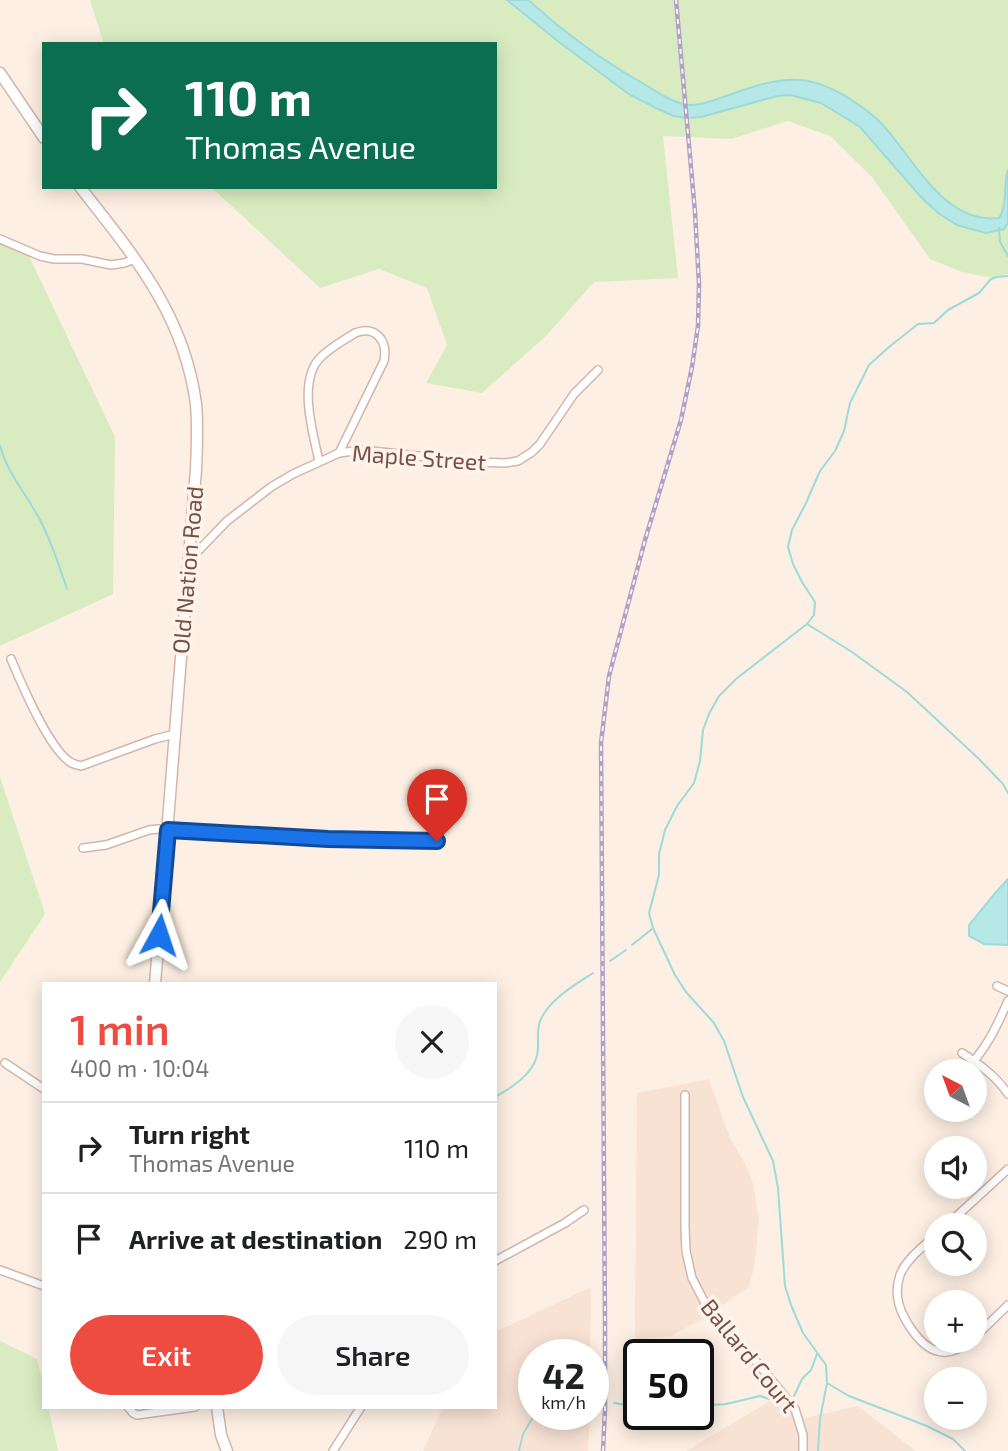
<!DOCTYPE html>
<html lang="en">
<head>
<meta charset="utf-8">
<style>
	:root { --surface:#fff; --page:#f6f6f6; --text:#202124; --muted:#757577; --line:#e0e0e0; --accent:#ee4b41 }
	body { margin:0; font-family:"Exo 2",sans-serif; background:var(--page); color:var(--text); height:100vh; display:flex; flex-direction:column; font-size:26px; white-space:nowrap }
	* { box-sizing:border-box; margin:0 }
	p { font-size:23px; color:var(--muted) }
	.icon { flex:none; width:38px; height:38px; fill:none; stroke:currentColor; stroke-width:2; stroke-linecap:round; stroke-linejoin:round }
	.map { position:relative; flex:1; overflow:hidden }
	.drawer { position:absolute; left:42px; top:982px; width:455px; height:427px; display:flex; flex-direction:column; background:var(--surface); border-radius:0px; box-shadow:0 4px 18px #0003 }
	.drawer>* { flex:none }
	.top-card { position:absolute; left:42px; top:42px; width:455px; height:147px; border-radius:0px; box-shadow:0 4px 18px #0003; background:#0b6e4f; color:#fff; overflow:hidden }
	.needle { width:46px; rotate:319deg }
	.buttons { position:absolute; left:924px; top:1059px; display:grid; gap:14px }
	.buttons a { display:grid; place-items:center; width:63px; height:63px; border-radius:50%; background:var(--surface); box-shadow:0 4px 18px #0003; font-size:35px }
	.speed { position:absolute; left:518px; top:1339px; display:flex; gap:14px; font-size:35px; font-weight:700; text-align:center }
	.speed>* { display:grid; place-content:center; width:91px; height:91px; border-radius:50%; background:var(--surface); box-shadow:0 4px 18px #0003; line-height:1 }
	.speed small { font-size:18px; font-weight:400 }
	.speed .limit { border:4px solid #111; border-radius:10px; background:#fff; color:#111 }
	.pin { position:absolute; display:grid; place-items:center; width:60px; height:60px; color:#fff; margin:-72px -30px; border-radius:50% 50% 50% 0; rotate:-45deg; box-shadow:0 0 7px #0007 }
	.pin .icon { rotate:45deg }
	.me { position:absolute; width:77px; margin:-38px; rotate:5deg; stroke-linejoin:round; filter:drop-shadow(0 0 5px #0008) }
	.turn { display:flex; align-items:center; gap:24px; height:147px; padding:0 28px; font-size:32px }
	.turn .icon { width:91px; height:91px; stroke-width:2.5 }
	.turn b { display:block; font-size:49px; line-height:60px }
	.round { display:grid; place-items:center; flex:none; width:74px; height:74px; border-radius:37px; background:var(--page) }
	.head { display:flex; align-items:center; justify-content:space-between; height:119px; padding:0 28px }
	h1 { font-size:42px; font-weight:600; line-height:52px; color:var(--accent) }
	.cta { display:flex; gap:14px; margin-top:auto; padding:14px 28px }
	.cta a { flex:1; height:80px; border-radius:42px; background:var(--accent); color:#fff; font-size:28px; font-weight:600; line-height:80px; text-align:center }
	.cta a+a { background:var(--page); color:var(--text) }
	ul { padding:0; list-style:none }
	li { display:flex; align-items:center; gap:21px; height:91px; padding:0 28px; border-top:2px solid var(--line) }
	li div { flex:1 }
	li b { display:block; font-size:26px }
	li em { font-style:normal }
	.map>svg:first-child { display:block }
	.residential { fill:#f8e2d4 }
	.green { fill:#d9ecc1 }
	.water { fill:#b6e8e7; stroke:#9cdbda; stroke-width:2 }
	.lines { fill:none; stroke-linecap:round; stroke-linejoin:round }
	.stream { stroke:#9cdbda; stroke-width:2 }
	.street-casing { stroke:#d1b6ab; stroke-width:10 }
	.secondary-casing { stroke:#d5b5a9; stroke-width:13 }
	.street { stroke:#fff; stroke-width:7 }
	.secondary { stroke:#fff; stroke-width:10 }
	.rail-casing { stroke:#afa1c8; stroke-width:4.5 }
	.rail { stroke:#fff4eb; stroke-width:2; stroke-dasharray:5; stroke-linecap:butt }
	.route-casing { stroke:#114b97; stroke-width:18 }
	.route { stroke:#1a73e8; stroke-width:12 }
	.labels { text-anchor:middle; stroke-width:7; stroke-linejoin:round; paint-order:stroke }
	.street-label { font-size:23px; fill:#775047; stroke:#fff4eb }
</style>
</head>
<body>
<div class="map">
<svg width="1008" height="1451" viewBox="0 0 1008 1451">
	<rect width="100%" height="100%" fill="#fdefe3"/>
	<g class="residential">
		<polygon points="709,1079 730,1138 748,1169 753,1184 759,1221 754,1267 749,1287 715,1310 788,1391 804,1418 858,1406 916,1451 686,1451 775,1398 705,1318 670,1336 635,1340 637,1093"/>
		<polygon points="591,1287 590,1354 534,1354 534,1414 590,1414 588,1451 423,1451 443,1407 495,1407 495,1332"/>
	</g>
	<g class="green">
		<polygon points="90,0 1008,0 1008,274 994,278 962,272 930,259 872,177 830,136 788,121 731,139 663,136 678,278 594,282 546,336 482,393 426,383 447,345 427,288 379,269 320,288 211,187 495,187 495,44 104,44"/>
		<polygon points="0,239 27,252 115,437 113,594 0,646"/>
		<polygon points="0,777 45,914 0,982"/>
		<polygon points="0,1341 37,1359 44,1388 44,1407 48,1407 58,1451 0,1451"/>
	</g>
	<g class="water">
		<path d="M507,0C512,0 523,0 528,0C530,1 552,21 556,24C587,49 615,68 649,87C660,94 674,103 688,105C702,106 716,99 729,95C782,76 810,70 859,105C866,110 874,116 880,122C912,155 943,225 999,218C1008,205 1003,184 1008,169V223L1004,229L986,233L957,225L938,213L921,197L860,127L821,103L790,95L777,96L701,117L687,118L674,116L658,109L630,95L559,42Z"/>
		<polygon points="1008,879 1008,945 984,944 969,936 969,925 996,892"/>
	</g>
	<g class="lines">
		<g class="stream">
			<polyline points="999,228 1000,242 1008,256"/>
			<path d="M0,445C6,471 26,494 39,518C51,540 59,565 67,589"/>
			<polyline points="807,624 852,652 907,692 979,759 1003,784 1008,793"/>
			<polyline points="632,945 652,929"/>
			<polyline points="610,961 626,950"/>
			<path d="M495,1097C511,1088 532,1075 537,1056C540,1043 535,1031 541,1019C550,999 576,984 593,973"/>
			<polyline points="827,1383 849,1396 927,1426 953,1439 965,1451"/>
			<polyline points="794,1396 802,1379 811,1370 817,1354"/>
			<polyline points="593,1397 598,1399"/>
			<polyline points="614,1403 639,1407"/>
			<polyline points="698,1406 726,1404 760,1396 781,1403"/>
			<polyline points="519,1451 523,1434 535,1414"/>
			<polyline points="818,1451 820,1419 827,1383 826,1365 803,1333 791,1305 785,1286 778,1188 773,1161 743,1097 724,1041 714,1023 686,992 675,975 653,928 649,913 659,875 659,854 665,830 677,806 694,783 700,761 703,730 709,714 719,696 736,679 807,624 814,615 815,602 802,582 793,564 788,547 792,530 806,503 820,471 835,451 844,431 850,403 869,365 889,347 918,324 934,323 948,310 979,293 991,279 997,277 1008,276"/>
		</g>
		<g class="street-casing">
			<g id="street">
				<polyline points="0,239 40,256 54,259 82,259 111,265 124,263 135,259"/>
				<path d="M319,461C313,433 298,383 319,359C329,348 343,341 355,333C376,325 388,341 384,361L339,453"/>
				<polyline points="190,557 200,549 227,521 271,487 293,474 339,453 362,450 475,462 505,463 518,461 532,452 540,444 574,394 598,370"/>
				<path d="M11,659C22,685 48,747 70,762C73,764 78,765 81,766L155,739L175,734"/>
				<polyline points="83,848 106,845 149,830 158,829 328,839 437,841"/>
				<polyline points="997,986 1008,991"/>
				<path d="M962,1053C980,1065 996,1076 1008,1094"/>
				<polyline points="5,1063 44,1089"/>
				<path d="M964,1071C985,1052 997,1026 1008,1001"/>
				<polyline points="685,1095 685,1228 686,1251 692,1278 708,1309 755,1360 795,1409 803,1435 803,1451"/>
				<polyline points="947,1225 1008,1169"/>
				<path d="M936,1235C924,1246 906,1259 900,1275C893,1296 900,1313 912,1330C928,1353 948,1361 970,1340"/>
				<polyline points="495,1261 565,1223 584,1210"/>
				<polyline points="0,1270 44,1286"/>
				<polyline points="975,1337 1008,1305"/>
				<polyline points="128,1407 133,1413 137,1415 195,1407"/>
				<polyline points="333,1451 361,1407"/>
			</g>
		</g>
		<g class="secondary-casing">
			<g id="secondary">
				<polyline points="0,73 44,138"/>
				<path d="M80,187C134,256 184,314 196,404C198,426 197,447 196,469L155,984"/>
				<polyline points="217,1407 221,1435 227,1451"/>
			</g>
		</g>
		<use href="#street" class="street"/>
		<use href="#secondary" class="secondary"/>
		<g class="rail-casing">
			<polyline id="rail" points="603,1451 605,1410 605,1323 601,743 609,676 645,540 681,420 692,367 698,326 699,284 695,212 676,0"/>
		</g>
		<use href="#rail" class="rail"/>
	</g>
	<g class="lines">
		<g class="route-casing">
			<polyline id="route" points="159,935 168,830 328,839 437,841"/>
		</g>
		<use href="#route" class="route"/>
	</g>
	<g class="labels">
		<g class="street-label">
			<text transform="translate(419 458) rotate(4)" y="8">Maple Street</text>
			<text transform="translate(188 570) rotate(-85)" y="8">Old Nation Road</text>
			<text transform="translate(749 1356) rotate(51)" y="8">Ballard Court</text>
		</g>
	</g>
</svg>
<div class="buttons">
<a><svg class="needle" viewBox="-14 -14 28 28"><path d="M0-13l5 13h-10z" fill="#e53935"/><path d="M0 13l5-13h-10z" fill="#757577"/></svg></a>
<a><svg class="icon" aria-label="sound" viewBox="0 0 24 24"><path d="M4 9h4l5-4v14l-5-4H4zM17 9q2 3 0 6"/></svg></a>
<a><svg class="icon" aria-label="search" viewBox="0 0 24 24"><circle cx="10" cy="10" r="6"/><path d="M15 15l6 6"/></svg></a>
<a>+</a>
<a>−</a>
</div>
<div class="speed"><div>42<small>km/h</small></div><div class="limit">50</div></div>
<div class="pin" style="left:437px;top:841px;background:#d93025"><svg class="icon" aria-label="arrive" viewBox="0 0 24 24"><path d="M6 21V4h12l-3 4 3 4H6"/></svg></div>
<svg class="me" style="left:159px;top:935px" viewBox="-20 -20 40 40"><path d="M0-17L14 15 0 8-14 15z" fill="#1a73e8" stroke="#fff" stroke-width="4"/></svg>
<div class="top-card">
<div class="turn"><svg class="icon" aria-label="right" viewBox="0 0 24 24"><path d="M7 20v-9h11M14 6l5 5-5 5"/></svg><div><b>110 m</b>Thomas Avenue</div></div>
</div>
<section class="drawer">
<div class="head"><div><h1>1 min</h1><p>400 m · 10:04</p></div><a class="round"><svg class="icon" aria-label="close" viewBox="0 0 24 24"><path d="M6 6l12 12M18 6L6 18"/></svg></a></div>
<ul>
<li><svg class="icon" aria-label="right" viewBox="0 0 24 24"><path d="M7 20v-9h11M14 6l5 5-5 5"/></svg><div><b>Turn right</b><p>Thomas Avenue</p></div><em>110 m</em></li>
<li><svg class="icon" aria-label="arrive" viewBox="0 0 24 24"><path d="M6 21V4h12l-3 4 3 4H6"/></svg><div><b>Arrive at destination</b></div><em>290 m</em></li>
</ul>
<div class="cta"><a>Exit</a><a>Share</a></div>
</section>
</div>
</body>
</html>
